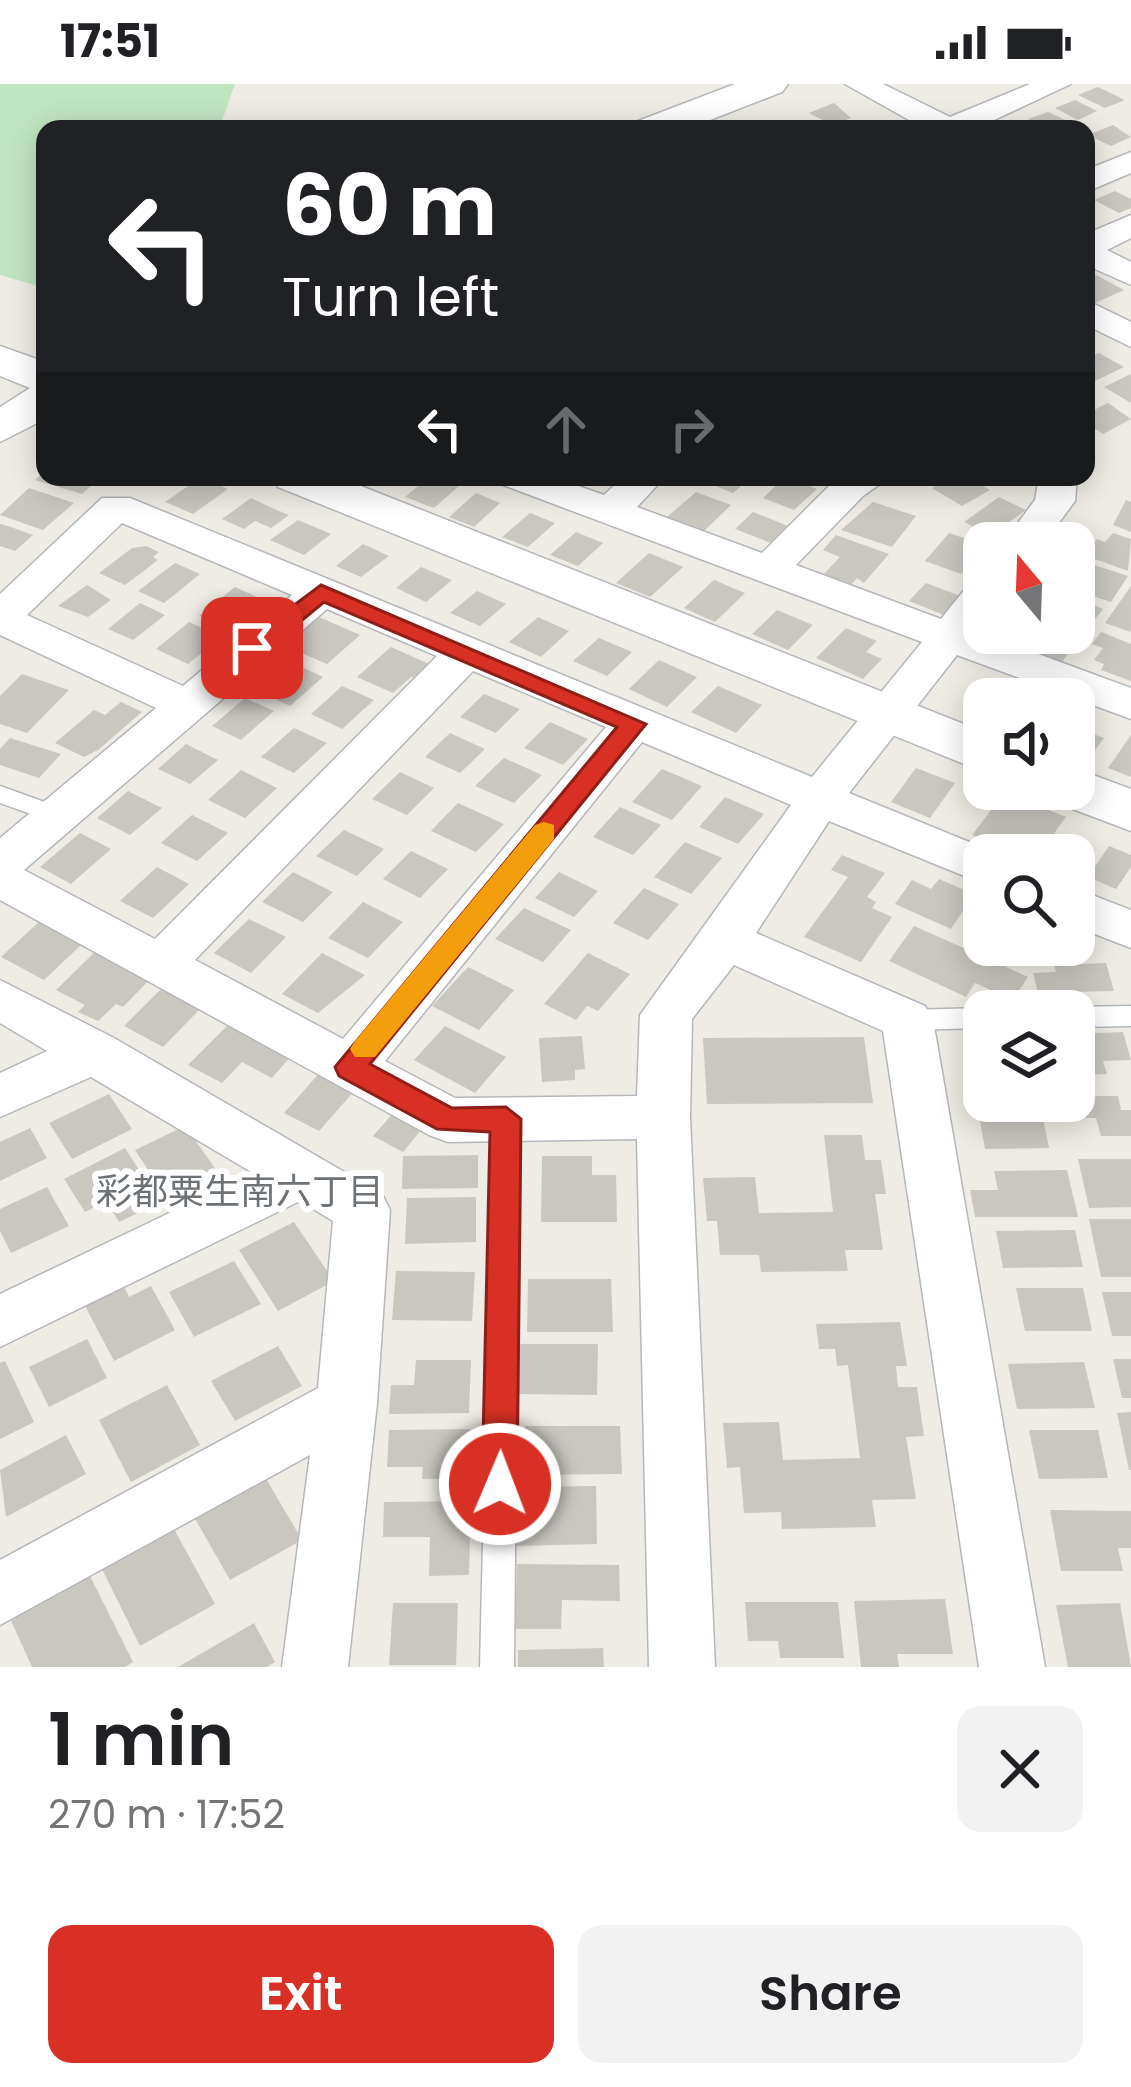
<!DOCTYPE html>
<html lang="en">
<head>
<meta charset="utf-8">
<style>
	:root { --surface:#fff; --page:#f2f2f2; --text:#202124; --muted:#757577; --accent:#d93025 }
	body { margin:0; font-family:Poppins,"Noto Sans JP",sans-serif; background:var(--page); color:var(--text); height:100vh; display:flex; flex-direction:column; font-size:45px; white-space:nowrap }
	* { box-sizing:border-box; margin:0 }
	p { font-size:39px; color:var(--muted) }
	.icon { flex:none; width:66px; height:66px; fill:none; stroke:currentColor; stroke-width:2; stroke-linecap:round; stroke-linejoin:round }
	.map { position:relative; height:1583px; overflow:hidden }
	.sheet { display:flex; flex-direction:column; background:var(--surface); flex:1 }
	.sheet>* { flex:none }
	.hud { position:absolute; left:36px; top:36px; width:1059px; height:366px; border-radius:24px; box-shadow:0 6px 30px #0003; background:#202124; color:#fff; overflow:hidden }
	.needle { width:78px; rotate:341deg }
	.tools { position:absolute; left:963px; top:438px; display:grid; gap:24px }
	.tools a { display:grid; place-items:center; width:132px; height:132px; border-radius:24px; background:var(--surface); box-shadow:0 6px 30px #0003; font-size:60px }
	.pin { position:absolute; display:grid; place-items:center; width:102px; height:102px; color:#fff; margin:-51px; border-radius:24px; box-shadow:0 6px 18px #0006 }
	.me { position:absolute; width:132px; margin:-66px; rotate:1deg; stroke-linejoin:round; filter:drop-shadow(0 0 9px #0008) }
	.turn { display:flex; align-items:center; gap:42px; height:252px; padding:0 48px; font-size:54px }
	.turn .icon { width:156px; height:156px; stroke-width:2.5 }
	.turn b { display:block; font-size:84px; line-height:102px }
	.lanes { display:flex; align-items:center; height:114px; padding:0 48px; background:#0003; justify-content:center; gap:60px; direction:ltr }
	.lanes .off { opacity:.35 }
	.round { display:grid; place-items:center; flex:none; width:126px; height:126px; border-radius:24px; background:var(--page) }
	.head { display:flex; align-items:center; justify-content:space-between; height:204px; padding:0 48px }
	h1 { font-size:72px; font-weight:600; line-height:90px }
	.primary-button { display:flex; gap:24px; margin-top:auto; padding:24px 48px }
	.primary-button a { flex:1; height:138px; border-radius:24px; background:var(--accent); color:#fff; font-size:48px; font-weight:600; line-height:138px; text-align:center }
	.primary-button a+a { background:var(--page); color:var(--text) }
	.status { display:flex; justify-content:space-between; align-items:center; height:84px; padding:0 60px; background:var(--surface); direction:ltr }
	.status svg { height:33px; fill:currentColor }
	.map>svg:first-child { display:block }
	.green { fill:#c1e5c1 }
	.building { fill:#cac7c1 }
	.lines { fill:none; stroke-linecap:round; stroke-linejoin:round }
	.service-casing { stroke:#b4b7bb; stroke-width:3 }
	.minor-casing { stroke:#b4b7bb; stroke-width:3 }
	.tertiary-casing { stroke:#b4b7bb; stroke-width:3 }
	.service { fill:#fff; fill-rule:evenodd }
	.minor { fill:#fff; fill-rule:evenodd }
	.tertiary { fill:#fff; fill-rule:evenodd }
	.route { fill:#d93025; stroke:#8d1f18; stroke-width:3 }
	.slow { fill:#f59e0b }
	.labels { text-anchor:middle; stroke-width:12; stroke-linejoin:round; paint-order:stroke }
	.neighbourhood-label { font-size:36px; fill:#6d7276; stroke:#fff }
</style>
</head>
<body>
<div class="status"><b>17:51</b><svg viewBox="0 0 49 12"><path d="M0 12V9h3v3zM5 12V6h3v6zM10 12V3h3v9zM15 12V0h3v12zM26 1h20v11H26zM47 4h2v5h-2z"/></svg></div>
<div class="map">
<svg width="1131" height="1583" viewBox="0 0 1131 1583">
	<rect width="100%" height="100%" fill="#eeece4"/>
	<polygon class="green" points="0,0 235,0 219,45 45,45 41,203 0,191"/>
	<g class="building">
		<polygon points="1098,3 1125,16 1105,24 1078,11"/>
		<polygon points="1075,16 1097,27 1078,36 1055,24"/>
		<polygon points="834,19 851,34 832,41 809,29"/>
		<polygon points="1048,28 1074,40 1048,45 1028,35"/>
		<polygon points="1113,41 1131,53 1111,62 1088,51"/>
		<polygon points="1115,107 1131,115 1131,124 1119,129 1094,116"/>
		<polygon points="1096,191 1124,206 1093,220 1086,216 1086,195"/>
		<polygon points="1099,269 1124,283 1095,297 1086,292 1086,275"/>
		<polygon points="1131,290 1131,319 1104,303"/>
		<polygon points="1108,319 1131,335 1103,350 1086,339 1086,330"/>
		<polygon points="45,387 45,393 101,393 82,410 35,396"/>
		<polygon points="201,393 228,405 193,430 165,418"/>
		<polygon points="429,393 459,402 434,424 405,413"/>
		<polygon points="708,393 751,393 733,409 703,397"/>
		<polygon points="785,393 787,393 817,405 794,426 763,414"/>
		<polygon points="952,393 968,393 990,406 962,422 932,404"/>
		<polygon points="29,404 74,419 43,446 0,431"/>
		<polygon points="696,408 731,421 703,448 667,433"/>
		<polygon points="476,409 500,419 474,443 449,433"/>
		<polygon points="999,413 1026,426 991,451 964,438"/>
		<polygon points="251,414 272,424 289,431 271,444 255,437 244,445 222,435"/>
		<polygon points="1126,416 1131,418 1131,448 1113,441"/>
		<polygon points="873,418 916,432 892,463 841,446"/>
		<polygon points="753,428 793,444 776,461 735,445"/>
		<polygon points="530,429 555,439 528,463 502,453"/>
		<polygon points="298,436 331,450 304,471 270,456"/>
		<polygon points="0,440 11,443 33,451 15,467 0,462"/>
		<polygon points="576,448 603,459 578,482 550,471"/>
		<polygon points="949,449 984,461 961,490 925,477"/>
		<polygon points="1113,449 1131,455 1128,487 1084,471 1097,455 1105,458"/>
		<polygon points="836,451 889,470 864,499 857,494 849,503 821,493 840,473 823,466"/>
		<polygon points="363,460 389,472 361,493 336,482"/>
		<polygon points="146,462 159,468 153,473 158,476 125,501 99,489 132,464"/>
		<polygon points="649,469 683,483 650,513 616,499"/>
		<polygon points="175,479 200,490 164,519 138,507"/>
		<polygon points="1088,479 1128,492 1111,518 1074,506"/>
		<polygon points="421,483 452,496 426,518 396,504"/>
		<polygon points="714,496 745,509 715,538 684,524"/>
		<polygon points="926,499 963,513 946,532 909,517"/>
		<polygon points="87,501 111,516 88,533 58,522"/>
		<polygon points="1131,502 1131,548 1105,539"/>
		<polygon points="235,503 257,513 222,542 199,532"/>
		<polygon points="477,507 506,520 480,542 450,529"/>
		<polygon points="1074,513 1103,525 1083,550 1074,546"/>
		<polygon points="140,519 165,531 133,556 108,545"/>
		<polygon points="777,526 813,541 788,566 752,550"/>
		<polygon points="319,533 360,551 327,580 285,562"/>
		<polygon points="538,533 569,547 541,573 509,558"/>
		<polygon points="189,538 222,553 188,580 156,565"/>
		<polygon points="846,544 877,557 866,568 882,575 863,595 816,574"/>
		<polygon points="1101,548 1131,560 1131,597 1101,586 1104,580 1094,576 1103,564 1092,560"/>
		<polygon points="1028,549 1056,549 1078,558 1060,580 1017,562"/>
		<polygon points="599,554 632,568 607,592 573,577"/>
		<polygon points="391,563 438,584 422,598 411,593 393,609 357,593"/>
		<polygon points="659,576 697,593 667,623 629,605"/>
		<polygon points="289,577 323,593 290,622 256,606"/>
		<polygon points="22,590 69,606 27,649 0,640 0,612"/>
		<polygon points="999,600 1034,615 987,615"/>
		<polygon points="342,602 374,616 342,645 311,630"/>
		<polygon points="718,602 762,621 736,649 691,628"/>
		<polygon points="484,610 520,625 496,649 460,633"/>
		<polygon points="245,614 274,627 241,656 212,642"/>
		<polygon points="121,618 142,628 98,666 84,673 55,659 94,626 105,631"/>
		<polygon points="550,638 588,655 563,681 524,664"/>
		<polygon points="294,644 327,659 294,689 261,673"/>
		<polygon points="1079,645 1104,654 1093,669 1074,661"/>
		<polygon points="450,649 485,665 460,689 425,673"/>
		<polygon points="1131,651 1131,693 1108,684"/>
		<polygon points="10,654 61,670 39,694 0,681 0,665"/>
		<polygon points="186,660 218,676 190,700 158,685"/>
		<polygon points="504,674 542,691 514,719 475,702"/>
		<polygon points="916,684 955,699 930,734 891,718"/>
		<polygon points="662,685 702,702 672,736 632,718"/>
		<polygon points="241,686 277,704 245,734 208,716"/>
		<polygon points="400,688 434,704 407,731 372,715"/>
		<polygon points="128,707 162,724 130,751 97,734"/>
		<polygon points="1005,708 1066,733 1050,755 1040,751 1025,771 972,751"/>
		<polygon points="725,713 764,730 738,760 699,743"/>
		<polygon points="458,719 504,740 476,768 431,747"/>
		<polygon points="620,723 661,741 633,771 593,753"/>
		<polygon points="192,731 228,749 197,777 161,759"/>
		<polygon points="344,746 384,765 357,792 316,772"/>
		<polygon points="80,749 111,765 71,800 40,783"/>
		<polygon points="685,758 722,774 691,810 654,793"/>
		<polygon points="1109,762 1131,771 1131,783 1116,805 1088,793"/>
		<polygon points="411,767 448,785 420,814 383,795"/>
		<polygon points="842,771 885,789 867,813 876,818 872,824 892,833 861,878 804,853 848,793 831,786"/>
		<polygon points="157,783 189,800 153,834 120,817"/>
		<polygon points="293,788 333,808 303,838 262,818"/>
		<polygon points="559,788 598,807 574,833 535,814"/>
		<polygon points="939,795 974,810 951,845 895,820 912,796 931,805"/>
		<polygon points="644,804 679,820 648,856 613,839"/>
		<polygon points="363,818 403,838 368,874 328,854"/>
		<polygon points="524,824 571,846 543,878 495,855"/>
		<polygon points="249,835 286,853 251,889 214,869"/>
		<polygon points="40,837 83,859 44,896 1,873"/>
		<polygon points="984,837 984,861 1037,861 1023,882 969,859"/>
		<polygon points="914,842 991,876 1028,893 1013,916 975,899 966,913 889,877"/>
		<polygon points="97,866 152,893 123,923 116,920 98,937 78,928 85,921 56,906"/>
		<polygon points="322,869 365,891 318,929 282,910"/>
		<polygon points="588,869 630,890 598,927 587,922 576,936 544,920"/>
		<polygon points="1106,879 1114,907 1038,909 1033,889 1056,888 1054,881"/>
		<polygon points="468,883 514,906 479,946 432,922"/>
		<polygon points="161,905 200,925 163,963 124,942"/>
		<polygon points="231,938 293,970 272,994 242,978 222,999 188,981"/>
		<polygon points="445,942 506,973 475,1009 414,976"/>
		<polygon points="1123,948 1131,976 1103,977 1107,990 1074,991 1074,950"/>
		<polygon points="582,952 585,985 575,986 575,996 542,998 539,954"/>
		<polygon points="864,953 873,1019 707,1020 703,954"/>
		<polygon points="322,986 357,1004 319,1047 284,1029"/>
		<polygon points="109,1010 132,1045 72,1075 49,1039"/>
		<polygon points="1074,1012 1118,1012 1121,1026 1131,1026 1131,1052 1101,1052 1096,1034 1068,1034 1064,1017"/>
		<polygon points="1040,1020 1049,1064 985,1065 977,1021"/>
		<polygon points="396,1026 425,1041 403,1068 373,1052"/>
		<polygon points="185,1042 222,1094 170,1120 135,1066"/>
		<polygon points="30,1044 47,1074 0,1097 0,1058"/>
		<polygon points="824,1051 862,1051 865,1076 881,1076 886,1110 875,1110 883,1166 845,1166 848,1187 761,1188 759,1171 720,1171 717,1137 707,1137 703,1094 755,1093 759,1129 833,1128"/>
		<polygon points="125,1064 160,1118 119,1138 106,1117 85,1128 64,1095"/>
		<polygon points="478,1071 478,1104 402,1105 403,1072"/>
		<polygon points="542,1072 592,1072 592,1091 616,1091 617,1138 541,1138"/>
		<polygon points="1078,1075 1131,1075 1131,1123 1089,1124"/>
		<polygon points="1067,1086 1078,1133 975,1133 970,1106 998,1106 994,1087"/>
		<polygon points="47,1103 69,1142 11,1169 0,1147 0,1125"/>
		<polygon points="476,1113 476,1158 405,1160 407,1114"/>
		<polygon points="1089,1135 1131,1135 1131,1193 1101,1193"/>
		<polygon points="294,1138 334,1197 278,1227 239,1166"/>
		<polygon points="1075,1146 1083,1183 1003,1184 996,1147"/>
		<polygon points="234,1177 261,1220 194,1253 169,1208"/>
		<polygon points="396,1187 475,1188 472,1237 392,1236"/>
		<polygon points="528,1195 611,1195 613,1248 527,1248"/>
		<polygon points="123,1200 129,1213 151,1202 175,1246 114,1277 84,1220"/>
		<polygon points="1016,1204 1083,1204 1092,1247 1025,1247"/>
		<polygon points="1102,1208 1131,1208 1131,1252 1112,1252"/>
		<polygon points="900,1238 907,1282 896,1282 898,1303 917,1303 924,1352 906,1353 916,1415 872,1416 876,1443 782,1445 781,1428 744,1429 740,1383 727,1384 723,1339 779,1338 783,1376 860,1374 848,1281 837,1282 835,1265 819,1265 816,1240"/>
		<polygon points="87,1255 107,1294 49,1323 29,1283"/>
		<polygon points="518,1260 598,1260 597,1311 516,1310"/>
		<polygon points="278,1262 302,1302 235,1337 211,1297"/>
		<polygon points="1113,1275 1131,1275 1131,1314 1122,1314"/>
		<polygon points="416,1276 471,1276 469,1329 389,1330 391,1301 414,1301"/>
		<polygon points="5,1277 34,1338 0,1355 0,1279"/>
		<polygon points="1084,1278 1095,1324 1017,1325 1008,1280"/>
		<polygon points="167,1301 200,1361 131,1398 99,1336"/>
		<polygon points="1131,1328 1131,1386 1129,1386 1117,1329"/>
		<polygon points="525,1342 620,1342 622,1390 524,1391"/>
		<polygon points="470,1345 469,1394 422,1395 423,1383 387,1383 389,1346"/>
		<polygon points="1029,1346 1098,1346 1108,1394 1039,1395"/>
		<polygon points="66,1351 86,1390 6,1433 0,1386"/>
		<polygon points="265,1393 302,1456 230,1496 194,1433"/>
		<polygon points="596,1402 597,1460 516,1462 516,1403"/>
		<polygon points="471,1417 469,1491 429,1492 430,1453 383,1453 384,1418"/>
		<polygon points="1050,1426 1131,1427 1131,1464 1118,1464 1123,1487 1061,1487"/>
		<polygon points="173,1443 215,1520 140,1562 101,1483"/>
		<polygon points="517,1480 619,1481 620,1517 562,1516 561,1545 515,1545"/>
		<polygon points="87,1486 133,1578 125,1583 32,1583 8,1530"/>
		<polygon points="945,1515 953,1570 897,1570 899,1583 861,1583 854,1517"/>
		<polygon points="745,1518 838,1518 844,1574 780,1574 778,1557 748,1557"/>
		<polygon points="393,1519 458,1519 456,1581 389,1581"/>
		<polygon points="1120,1519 1131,1583 1068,1583 1056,1521"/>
		<polygon points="254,1539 275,1578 267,1583 178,1583"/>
		<polygon points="603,1564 604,1583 518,1583 518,1566"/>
	</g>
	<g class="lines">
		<g class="service-casing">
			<g id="service">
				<polygon points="0,702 64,725 68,731 56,739 0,719"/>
				<polygon points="1131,922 1131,942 1074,943 1074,927 1064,927 1074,923"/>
				<polygon points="984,924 993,927 984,927 984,944 907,946 898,943 894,936 898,929 907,926"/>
				<polygon points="506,1024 515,1027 519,1035 514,1583 480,1583 493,1035 497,1027"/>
			</g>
		</g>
		<g class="minor-casing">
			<g id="minor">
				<polygon points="845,0 883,0 950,33 1030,0 1071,0 975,45 925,45"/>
				<polygon points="1131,68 1131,89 1086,108 1086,86"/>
				<polygon points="1131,131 1131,154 1107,166 1131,178 1131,201 1086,181 1086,150"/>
				<polygon points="1086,216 1131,238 1131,263 1086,241"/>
				<path d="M498,393H553L604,411L623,393H665L637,423L762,469L835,396L890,393L863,412L796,481L941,535L969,500L984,496V537L976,547L1131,604V635L957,571L849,709L1001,771H984V800L829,737L756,849L925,922L933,936L1045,1583H979L883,947L734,881L692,935L690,1033L715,1583H649L637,1055L448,1058L429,1051L0,816V754L156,624L0,551V510L102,414H130L812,693L922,558L503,401ZM122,439L292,511L183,602L27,531ZM327,525L437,572L155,855L24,786ZM473,587L606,643L343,955L195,876ZM642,658L791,721L640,931L637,1012L455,1014L385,977Z"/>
				<polygon points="1039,393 1077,393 1075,417 1044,459 1003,459 1035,416"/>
				<polygon points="1074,804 1131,826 1131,864 1074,842"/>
				<polygon points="0,896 114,954 382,1110 390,1126 377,1319 348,1583 282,1583 310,1371 0,1541 0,1476 318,1304 333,1137 300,1117 0,1263 0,1210 253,1089 91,993 0,1033 0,989 47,967 0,939"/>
			</g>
		</g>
		<g class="tertiary-casing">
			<g id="tertiary">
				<polygon points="735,0 788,0 782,8 687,45 633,45 638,37"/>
				<polygon points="0,262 45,278 45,335 0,358 0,323 30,304 0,292"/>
				<polygon points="271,393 338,393 984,648 984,688 278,403"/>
				<polygon points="1074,684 1131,705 1131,747 1054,718 1046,705 1074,705"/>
			</g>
		</g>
		<use href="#service" class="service"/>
		<use href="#minor" class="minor"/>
		<use href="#tertiary" class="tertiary"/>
	</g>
	<polygon class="route" points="321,501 646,640 370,980 452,1024 506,1023 521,1035 517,1400 512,1412 500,1417 487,1412 482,1400 490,1048 437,1045 339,992 335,983 617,643 324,518 261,570 244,570 244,559"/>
	<polygon class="slow" points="544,738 554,741 554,755 375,973 355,973 350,965 355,957 535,741"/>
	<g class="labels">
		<g class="neighbourhood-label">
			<text x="240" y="1120">彩都粟生南六丁目</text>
		</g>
	</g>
</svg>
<div class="tools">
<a><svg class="needle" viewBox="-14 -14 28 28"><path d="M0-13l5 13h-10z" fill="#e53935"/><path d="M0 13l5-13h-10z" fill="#757577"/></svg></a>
<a><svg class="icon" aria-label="sound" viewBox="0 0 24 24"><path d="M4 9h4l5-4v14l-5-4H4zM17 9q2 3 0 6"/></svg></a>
<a><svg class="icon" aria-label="search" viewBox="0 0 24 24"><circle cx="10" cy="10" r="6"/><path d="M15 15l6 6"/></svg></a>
<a><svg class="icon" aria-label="layers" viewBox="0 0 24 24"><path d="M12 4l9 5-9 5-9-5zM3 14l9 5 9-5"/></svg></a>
</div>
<div class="pin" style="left:252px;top:564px;background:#d93025"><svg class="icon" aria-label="arrive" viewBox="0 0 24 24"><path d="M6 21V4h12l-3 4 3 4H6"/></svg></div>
<svg class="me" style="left:500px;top:1400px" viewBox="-20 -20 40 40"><circle r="17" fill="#d93025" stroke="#fff" stroke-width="3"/><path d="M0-11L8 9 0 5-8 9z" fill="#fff"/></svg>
<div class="hud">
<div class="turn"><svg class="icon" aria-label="left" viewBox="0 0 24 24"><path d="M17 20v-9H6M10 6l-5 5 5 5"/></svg><div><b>60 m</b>Turn left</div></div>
<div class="lanes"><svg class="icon" aria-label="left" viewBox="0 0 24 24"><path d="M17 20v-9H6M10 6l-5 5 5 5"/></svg><svg class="icon off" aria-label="ahead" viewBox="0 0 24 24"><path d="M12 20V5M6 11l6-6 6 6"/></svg><svg class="icon off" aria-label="right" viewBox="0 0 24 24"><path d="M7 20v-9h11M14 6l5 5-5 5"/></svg></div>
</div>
</div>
<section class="sheet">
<div class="head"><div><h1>1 min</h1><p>270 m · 17:52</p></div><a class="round"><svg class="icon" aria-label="close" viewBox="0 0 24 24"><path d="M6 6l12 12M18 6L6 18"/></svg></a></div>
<div class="primary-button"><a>Exit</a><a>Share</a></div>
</section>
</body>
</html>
